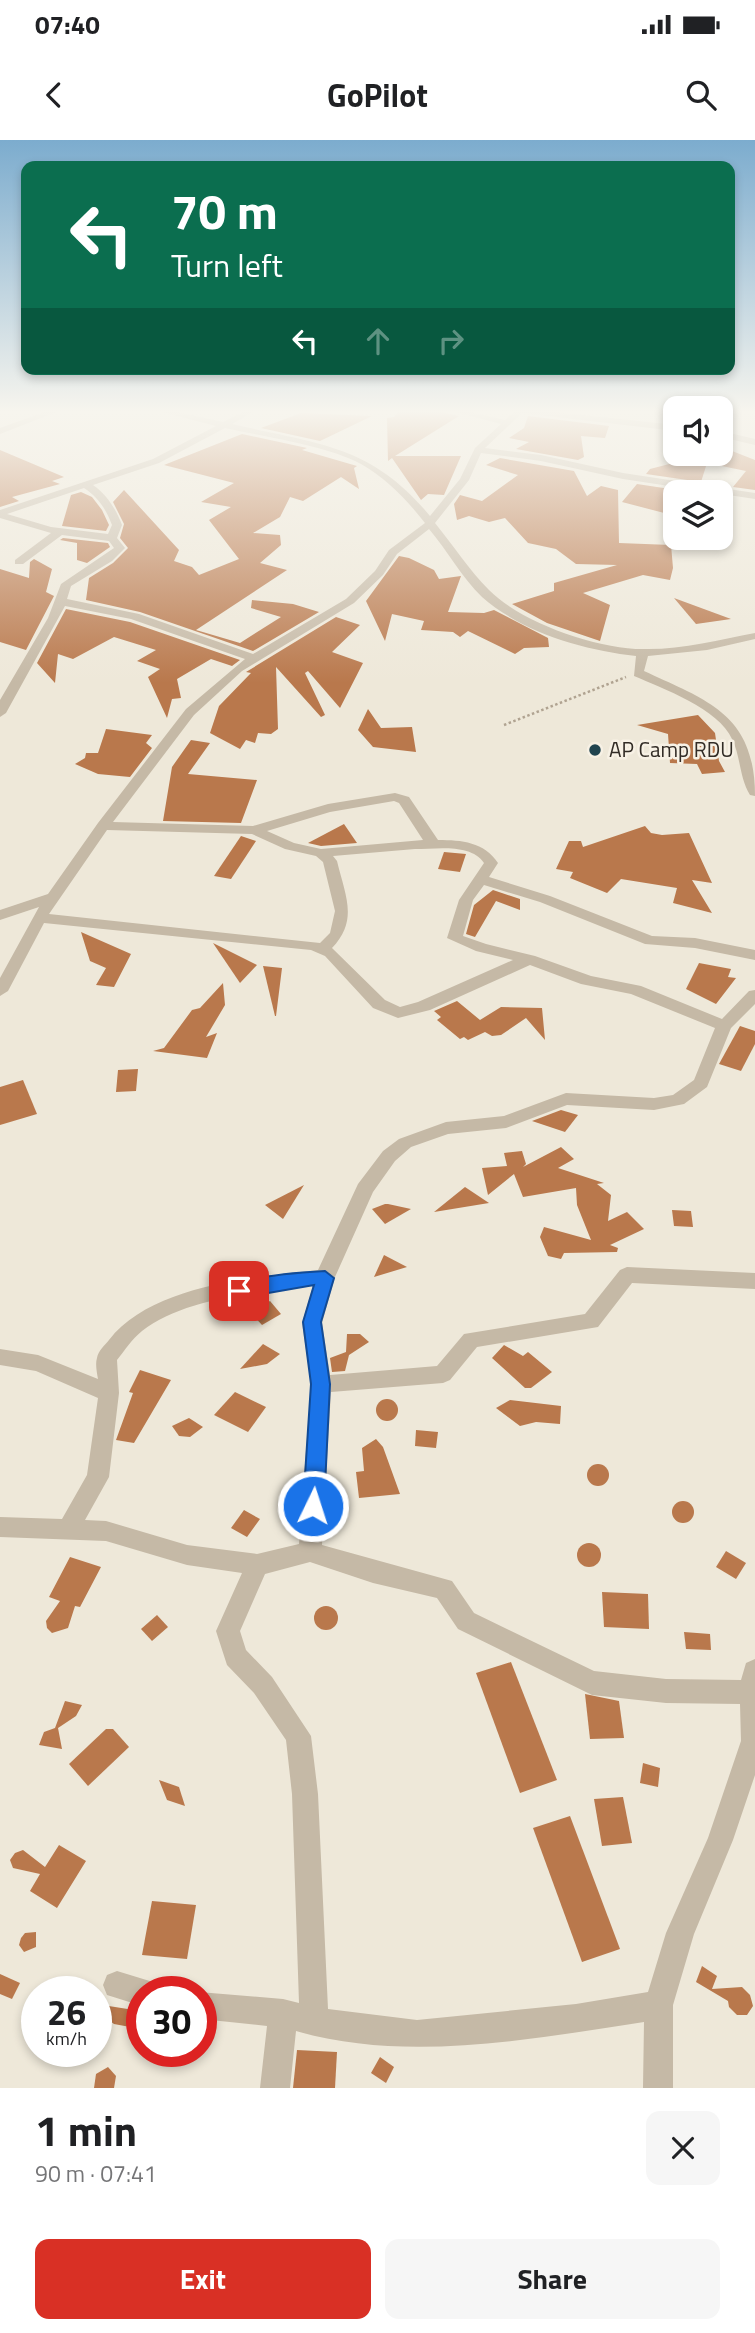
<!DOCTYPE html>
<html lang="en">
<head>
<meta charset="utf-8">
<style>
	:root { --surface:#fff; --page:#f6f6f6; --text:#202124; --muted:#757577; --accent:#d93025 }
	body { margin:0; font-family:"Titillium Web",sans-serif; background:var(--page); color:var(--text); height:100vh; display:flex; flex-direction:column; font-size:26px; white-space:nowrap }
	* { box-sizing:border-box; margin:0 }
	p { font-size:23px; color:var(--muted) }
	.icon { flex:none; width:38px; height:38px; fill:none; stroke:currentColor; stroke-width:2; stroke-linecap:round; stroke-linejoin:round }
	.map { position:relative; height:1948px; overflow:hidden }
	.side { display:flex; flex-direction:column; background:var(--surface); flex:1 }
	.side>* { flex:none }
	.guide { position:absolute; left:21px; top:21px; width:714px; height:214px; border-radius:14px; box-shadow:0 4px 10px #0003; background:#0b6e4f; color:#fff; overflow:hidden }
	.fabs { position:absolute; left:663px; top:256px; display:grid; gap:14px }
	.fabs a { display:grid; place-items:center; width:70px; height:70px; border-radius:14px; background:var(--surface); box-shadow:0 4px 10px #0003; font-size:35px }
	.speed { position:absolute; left:21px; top:1836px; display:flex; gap:14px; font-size:35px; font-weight:700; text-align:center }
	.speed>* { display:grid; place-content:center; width:91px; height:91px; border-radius:50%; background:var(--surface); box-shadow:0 4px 10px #0003; line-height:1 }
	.speed small { font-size:18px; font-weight:400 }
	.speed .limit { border:10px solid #d22; background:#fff; color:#111 }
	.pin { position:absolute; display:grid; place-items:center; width:60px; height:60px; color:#fff; margin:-30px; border-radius:14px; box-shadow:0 4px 10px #0006 }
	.me { position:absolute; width:77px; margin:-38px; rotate:4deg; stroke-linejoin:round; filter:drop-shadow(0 0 5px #0008) }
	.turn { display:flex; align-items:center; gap:24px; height:147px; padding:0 35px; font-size:32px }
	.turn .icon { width:91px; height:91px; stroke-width:2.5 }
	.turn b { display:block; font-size:49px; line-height:60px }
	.lanes { display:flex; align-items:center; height:66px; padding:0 35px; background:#0003; justify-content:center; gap:35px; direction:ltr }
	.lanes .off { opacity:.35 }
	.round { display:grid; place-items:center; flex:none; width:74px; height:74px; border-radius:14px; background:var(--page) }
	.summary { display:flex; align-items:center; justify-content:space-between; height:119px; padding:0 35px }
	h1 { font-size:42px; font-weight:700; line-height:52px }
	.button { display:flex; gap:14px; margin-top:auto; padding:14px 35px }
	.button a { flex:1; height:80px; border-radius:14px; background:var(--accent); color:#fff; font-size:28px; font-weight:700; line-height:80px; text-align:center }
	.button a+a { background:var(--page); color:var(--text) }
	.status { display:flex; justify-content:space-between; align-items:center; height:49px; padding:0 35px; background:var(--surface); direction:ltr }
	.status svg { height:19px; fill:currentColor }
	header { display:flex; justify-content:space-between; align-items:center; height:91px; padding:0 35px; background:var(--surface); font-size:32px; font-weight:700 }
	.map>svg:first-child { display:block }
	.building { fill:#b9784c }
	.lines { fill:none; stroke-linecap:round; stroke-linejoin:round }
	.path { stroke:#b0a391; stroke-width:2.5; stroke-dasharray:2.5 2.5; stroke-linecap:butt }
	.minor { fill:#c5b9a6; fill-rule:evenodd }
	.route { fill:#1a73e8; stroke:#114b97; stroke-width:2 }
	.poi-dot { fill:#20444f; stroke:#f7f1e5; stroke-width:2.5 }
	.labels { text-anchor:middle; stroke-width:5; stroke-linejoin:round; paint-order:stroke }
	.far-poi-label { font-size:21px; fill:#322c26; stroke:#f7f1e5; text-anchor:start }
</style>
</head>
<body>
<div class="status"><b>07:40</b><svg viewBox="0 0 49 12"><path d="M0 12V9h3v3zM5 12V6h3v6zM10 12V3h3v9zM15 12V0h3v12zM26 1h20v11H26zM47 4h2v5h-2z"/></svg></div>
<header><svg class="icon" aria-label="back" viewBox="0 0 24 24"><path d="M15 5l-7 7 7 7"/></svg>GoPilot<svg class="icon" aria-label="search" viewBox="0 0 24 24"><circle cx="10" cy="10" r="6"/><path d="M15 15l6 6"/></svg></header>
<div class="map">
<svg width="755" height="1948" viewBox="0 0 755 1948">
	<rect width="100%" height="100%" fill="#eee8d9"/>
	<g class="building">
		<polygon points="399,271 435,271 459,276 395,316 461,316 444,355 428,354 421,360 392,318 388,321 387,278 394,277"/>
		<polygon points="301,273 372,276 320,301 261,288"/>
		<polygon points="528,276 609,286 605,298 581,296 584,317 578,320 516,309 529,302 509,298 524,288"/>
		<polygon points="242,294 307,308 302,310 357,326 354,328 359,349 341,337 303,361 290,357 280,377 253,393 280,395 281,405 260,423 287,430 196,490 240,503 281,477 251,468 252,460 293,464 319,472 253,511 140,472 86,460 89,438 113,423 128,408 120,398 124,384 113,362 124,350 179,410 174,421 192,427 199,435 239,419 209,380 231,367 201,362 234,343 164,325"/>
		<polygon points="727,309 755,320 755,350 733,347 746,331 707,323 701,342 646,334 650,329"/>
		<polygon points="0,310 64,337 52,341 60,344 12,357 19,361 0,367"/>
		<polygon points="500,318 574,331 587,356 601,346 618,350 619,403 671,405 673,428 670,440 643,435 583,453 610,465 600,501 547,483 512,464 554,451 554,443 617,425 576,424 556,409 528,403 505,378 489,382 469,376 457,380 454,364 460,355 482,361 518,335 486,325"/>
		<polygon points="637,344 690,352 676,352 676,374 668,374 622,362"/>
		<polygon points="81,352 92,357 102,370 109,385 106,391 62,386 71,355"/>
		<polygon points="63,398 108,403 110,407 87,423 77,420 77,403 60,400"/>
		<polygon points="399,416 409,418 434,430 439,439 461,436 448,472 484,473 494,470 548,498 549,507 524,508 515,514 468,491 460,497 453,492 421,490 424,481 392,474 385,501 366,461"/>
		<polygon points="34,419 52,429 46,452 54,456 26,510 0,502 0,429 29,438 30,422"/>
		<polygon points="674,458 731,479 696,484"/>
		<polygon points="66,469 130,482 240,520 232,526 211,519 177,539 181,558 172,559 167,578 148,537 160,529 137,521 156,510 114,497 73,519 58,514 55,543 37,523"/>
		<polygon points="336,477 360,485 332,512 363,523 340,568 308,531 305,533 325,575 321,577 276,527 278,589 271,594 258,593 255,603 246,600 240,609 210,593 219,566 251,533 246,532"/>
		<polygon points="368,569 381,588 412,587 416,612 373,607 358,590"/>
		<polygon points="698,575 715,593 719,621 725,632 702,634 697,624 670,623 668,594 637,585"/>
		<polygon points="106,589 152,595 146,603 152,608 130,637 98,634 75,624 85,618 86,613 98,613"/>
		<polygon points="191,600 210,603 188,634 257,640 241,683 163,681 172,627"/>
		<polygon points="344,684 357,703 321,706 308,703"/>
		<polygon points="645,686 651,693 662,695 689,693 712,743 692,740 712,773 673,763 677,748 621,739 607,753 570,738 573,732 556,729 569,701 581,701 583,707"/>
		<polygon points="241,696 256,701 231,739 214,736"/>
		<polygon points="444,712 466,714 460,732 438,729"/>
		<polygon points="493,750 520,759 520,770 496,761 475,797 466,794 474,765"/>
		<polygon points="81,792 131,814 114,847 96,845 106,828 90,821"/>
		<polygon points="213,803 257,825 240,843"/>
		<polygon points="699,823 731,829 728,837 736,838 716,864 686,849"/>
		<polygon points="263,826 282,828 276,876 275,876"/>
		<polygon points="223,843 225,865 206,897 217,893 207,918 153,911 164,908 192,870 200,868"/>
		<polygon points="457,861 480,880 501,867 542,868 545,900 526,878 501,895 492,896 485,892 468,900 464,897 460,899 437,880 441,877 434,871"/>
		<polygon points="740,886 755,891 755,904 741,931 719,924"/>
		<polygon points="138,929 136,951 116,952 118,930"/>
		<polygon points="23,940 37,974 0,985 0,947"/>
		<polygon points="561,970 578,975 565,992 532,981"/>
		<polygon points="561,1007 574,1019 558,1028 604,1043 597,1044 611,1055 608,1081 627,1072 644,1089 610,1105 618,1108 617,1112 564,1113 561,1119 548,1116 540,1097 544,1087 591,1100 577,1065 576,1048 523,1057 514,1034 488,1055 482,1028 507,1026 504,1013 522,1011 526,1024 523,1027"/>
		<polygon points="304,1045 283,1079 265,1065"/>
		<polygon points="465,1047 489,1063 434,1072"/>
		<polygon points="385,1064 388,1064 411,1069 385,1084 372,1069"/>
		<polygon points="672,1070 691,1071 693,1087 674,1086"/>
		<polygon points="384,1115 407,1127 374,1137"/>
		<polygon points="270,1161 281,1174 262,1185 250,1172"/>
		<polygon points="347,1194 360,1194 369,1202 349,1215 345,1231 332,1232 330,1218 346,1212"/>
		<polygon points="263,1204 280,1214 267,1224 240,1229"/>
		<polygon points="504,1205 523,1216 528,1212 552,1232 531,1248 525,1248 492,1218"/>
		<polygon points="140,1230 171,1240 134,1303 116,1300 133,1253 129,1252"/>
		<polygon points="235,1252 266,1267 248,1292 214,1275"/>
		<circle cx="387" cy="1270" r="11"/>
		<polygon points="510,1260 561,1266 560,1284 536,1282 520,1286 496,1268"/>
		<polygon points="189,1278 203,1287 190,1297 179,1296 172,1286"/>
		<polygon points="416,1290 438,1292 436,1308 415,1306"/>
		<polygon points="376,1299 383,1307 400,1354 359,1358 356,1332 364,1331 362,1308"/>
		<circle cx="598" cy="1335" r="11"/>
		<circle cx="683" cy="1372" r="11"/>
		<polygon points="328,1364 346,1367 341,1384 326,1381"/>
		<polygon points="244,1370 260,1379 247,1397 231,1388"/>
		<circle cx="589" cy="1415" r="12"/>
		<polygon points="726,1411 746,1423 736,1439 716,1427"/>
		<polygon points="70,1417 101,1427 80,1467 75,1466 68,1488 52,1493 47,1488 46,1481 60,1461 49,1457"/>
		<polygon points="602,1452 648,1454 649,1489 604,1487"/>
		<circle cx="326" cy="1478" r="12"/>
		<polygon points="157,1475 168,1487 152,1501 141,1489"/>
		<polygon points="684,1492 710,1494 711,1510 686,1509"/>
		<polygon points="511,1522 557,1640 520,1653 476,1533"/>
		<polygon points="585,1554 619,1561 624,1598 590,1599"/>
		<polygon points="65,1561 82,1565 76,1576 58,1588 62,1609 39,1605 44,1592 55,1588"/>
		<polygon points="106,1589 113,1589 129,1607 88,1646 69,1624"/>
		<polygon points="643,1623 660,1628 658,1647 640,1643"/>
		<polygon points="159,1640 179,1647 185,1666 167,1660"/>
		<polygon points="623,1657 632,1703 602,1706 594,1659"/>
		<polygon points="570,1676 620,1809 582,1822 533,1688"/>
		<polygon points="59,1705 86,1721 57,1768 30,1751 40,1734 13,1728 10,1720 15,1713 23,1710 45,1727"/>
		<polygon points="152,1761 196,1765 187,1819 142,1815"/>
		<polygon points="36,1792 36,1807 24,1812 19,1805 21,1798 25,1793"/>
		<polygon points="702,1826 717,1836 712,1849 742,1847 750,1855 753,1866 747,1875 737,1875 729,1867 728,1861 696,1842"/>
		<polygon points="0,1834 20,1843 12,1859 0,1854"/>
		<polygon points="96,1864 134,1870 130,1887 114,1884 96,1870"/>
		<polygon points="297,1910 337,1912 335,1948 293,1948"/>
		<polygon points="380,1917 394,1927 386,1943 371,1933"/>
		<polygon points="108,1927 116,1936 114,1948 94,1948 96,1934"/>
	</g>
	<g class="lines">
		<polyline class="path" points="504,585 626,537"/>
		<g class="minor">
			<polygon points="47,271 59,271 0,294 0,288"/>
			<path d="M158,271H173L223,282L245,271H255L232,284C317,304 371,304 430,376L460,339L475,308L501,284L452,271H466L505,280L515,271H545L676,285V291L522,273L485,308L541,315L623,333L755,353V359L623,339L541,321L481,313L469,340L435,383C453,405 469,430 489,450C522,483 597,509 643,509C680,510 719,500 755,493V499L707,510L648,516L644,531C709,561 755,575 755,656L750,655C739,637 741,617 732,599C719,569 662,548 634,536L636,516C584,510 523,493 482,457C462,438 447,410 429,389L397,414L383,435L354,463L242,531L194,575L113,682L253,686L328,664L395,653L409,657L438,700C462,700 484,702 498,723L489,737L550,756L652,796L695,798L755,810V820L695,808L645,804L540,762L484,745L473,760L463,796L486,804L535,816L591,836L641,846L722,879L749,851L755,850V864L731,888L707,947L684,964L654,970L567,965L506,988L448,994L411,1007L395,1021L373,1052L335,1137L322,1183L330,1235L437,1226L464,1194L585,1174L620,1130L627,1127L755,1133V1149L632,1143L598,1187L477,1207L450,1240L443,1243L331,1252L322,1405L452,1441L474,1473L594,1531L666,1539L741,1540L746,1523L755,1519V1635L733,1700L694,1794L673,1865V1948H643L644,1882C533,1899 405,1923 296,1891L290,1948H260L267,1886L201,1879L199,1852L283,1859L299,1863L292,1654L286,1600L254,1553L227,1525L216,1491L242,1433L187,1425L106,1401L0,1397V1377L62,1379L87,1335L98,1258L36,1231L0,1225V1209L38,1215L98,1239C97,1233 95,1224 97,1218C98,1211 105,1205 109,1200C152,1145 254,1137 318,1130L358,1044L383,1011L399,999L446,982L504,976L566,953L654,958L673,955L694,940L715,888L631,854L581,844L530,825L430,870L398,878L373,868L325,816L311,810L44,783L8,851L0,856V838L39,767L0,780V770L48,754L98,683L186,569L245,519L131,479L65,466L6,573L0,577V560L48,478L61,444L114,408L109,401L62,395L23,424H15V420L51,393L0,378V370L153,319L216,286ZM225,288C265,297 326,305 361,324C386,338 407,360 425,383L389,410L375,431L346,459L253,514L139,474L67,459L71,446L112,421L125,408L117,398L122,385C116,369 107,355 93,345L159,323ZM84,348C98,357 106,369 112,385L108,394L51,387L7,374ZM394,661L399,663L423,700L321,709L294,703L267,691L330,672ZM107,690L252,694L285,709L316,716L323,722L335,771L330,793L320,803L49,774ZM415,709C436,709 471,703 484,723L459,760L447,798L476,811L513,820L418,862L400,867L385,860L332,808C359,780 345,755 337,721L333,716ZM313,1146L302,1183L311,1244L299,1404L257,1414L187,1405L106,1381L85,1380L109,1337L119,1253L117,1220C125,1210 132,1199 142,1191C184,1158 261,1152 313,1146ZM310,1422L373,1443L437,1458L458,1489L592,1555L666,1563L740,1564L741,1601L708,1698L666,1793L648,1852L576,1864L417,1880L328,1869L318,1654L311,1596L272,1537L246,1510L240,1491L265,1434Z"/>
			<polygon points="721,291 755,299 755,305 721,297"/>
			<polygon points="117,1831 153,1842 157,1852 142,1852 142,1866 107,1855 103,1845 107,1835"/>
		</g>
	</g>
	<linearGradient id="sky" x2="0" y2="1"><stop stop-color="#7cacce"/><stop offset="0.5" stop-color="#f7f5ee"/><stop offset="1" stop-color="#f7f5ee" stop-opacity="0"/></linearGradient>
	<rect width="755" height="543" fill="url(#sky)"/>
	<path class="route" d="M325,1131L334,1138L321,1182L330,1244L324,1366L321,1372L313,1375L306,1372L303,1366L311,1244L303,1182L314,1145L239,1158L230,1151C237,1136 307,1132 325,1131Z"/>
	<circle class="poi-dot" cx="595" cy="610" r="7"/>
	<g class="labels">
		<g class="far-poi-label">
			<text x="609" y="617">AP Camp RDU</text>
		</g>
	</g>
</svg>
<div class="fabs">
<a><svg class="icon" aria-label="sound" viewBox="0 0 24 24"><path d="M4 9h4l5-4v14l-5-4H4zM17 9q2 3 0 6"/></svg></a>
<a><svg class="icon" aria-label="layers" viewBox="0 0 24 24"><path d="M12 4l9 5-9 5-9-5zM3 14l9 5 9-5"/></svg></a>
</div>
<div class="speed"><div>26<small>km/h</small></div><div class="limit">30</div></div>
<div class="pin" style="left:239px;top:1151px;background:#d93025"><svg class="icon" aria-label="arrive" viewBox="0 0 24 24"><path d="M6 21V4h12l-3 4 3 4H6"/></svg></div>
<svg class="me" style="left:313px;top:1366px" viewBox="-20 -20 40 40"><circle r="17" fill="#1a73e8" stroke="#fff" stroke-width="3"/><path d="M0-11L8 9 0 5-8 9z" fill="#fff"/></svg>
<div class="guide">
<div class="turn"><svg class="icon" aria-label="left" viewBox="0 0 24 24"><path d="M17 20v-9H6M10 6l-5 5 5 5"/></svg><div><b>70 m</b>Turn left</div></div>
<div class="lanes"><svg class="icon" aria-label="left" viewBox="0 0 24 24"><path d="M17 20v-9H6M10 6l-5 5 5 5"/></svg><svg class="icon off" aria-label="ahead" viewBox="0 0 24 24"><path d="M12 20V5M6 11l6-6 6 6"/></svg><svg class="icon off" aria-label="right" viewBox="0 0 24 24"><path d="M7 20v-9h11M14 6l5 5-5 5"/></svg></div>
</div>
</div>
<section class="side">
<div class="summary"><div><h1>1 min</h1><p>90 m · 07:41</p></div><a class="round"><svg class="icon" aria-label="close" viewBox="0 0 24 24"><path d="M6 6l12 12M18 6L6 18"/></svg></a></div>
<div class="button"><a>Exit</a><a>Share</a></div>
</section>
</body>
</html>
